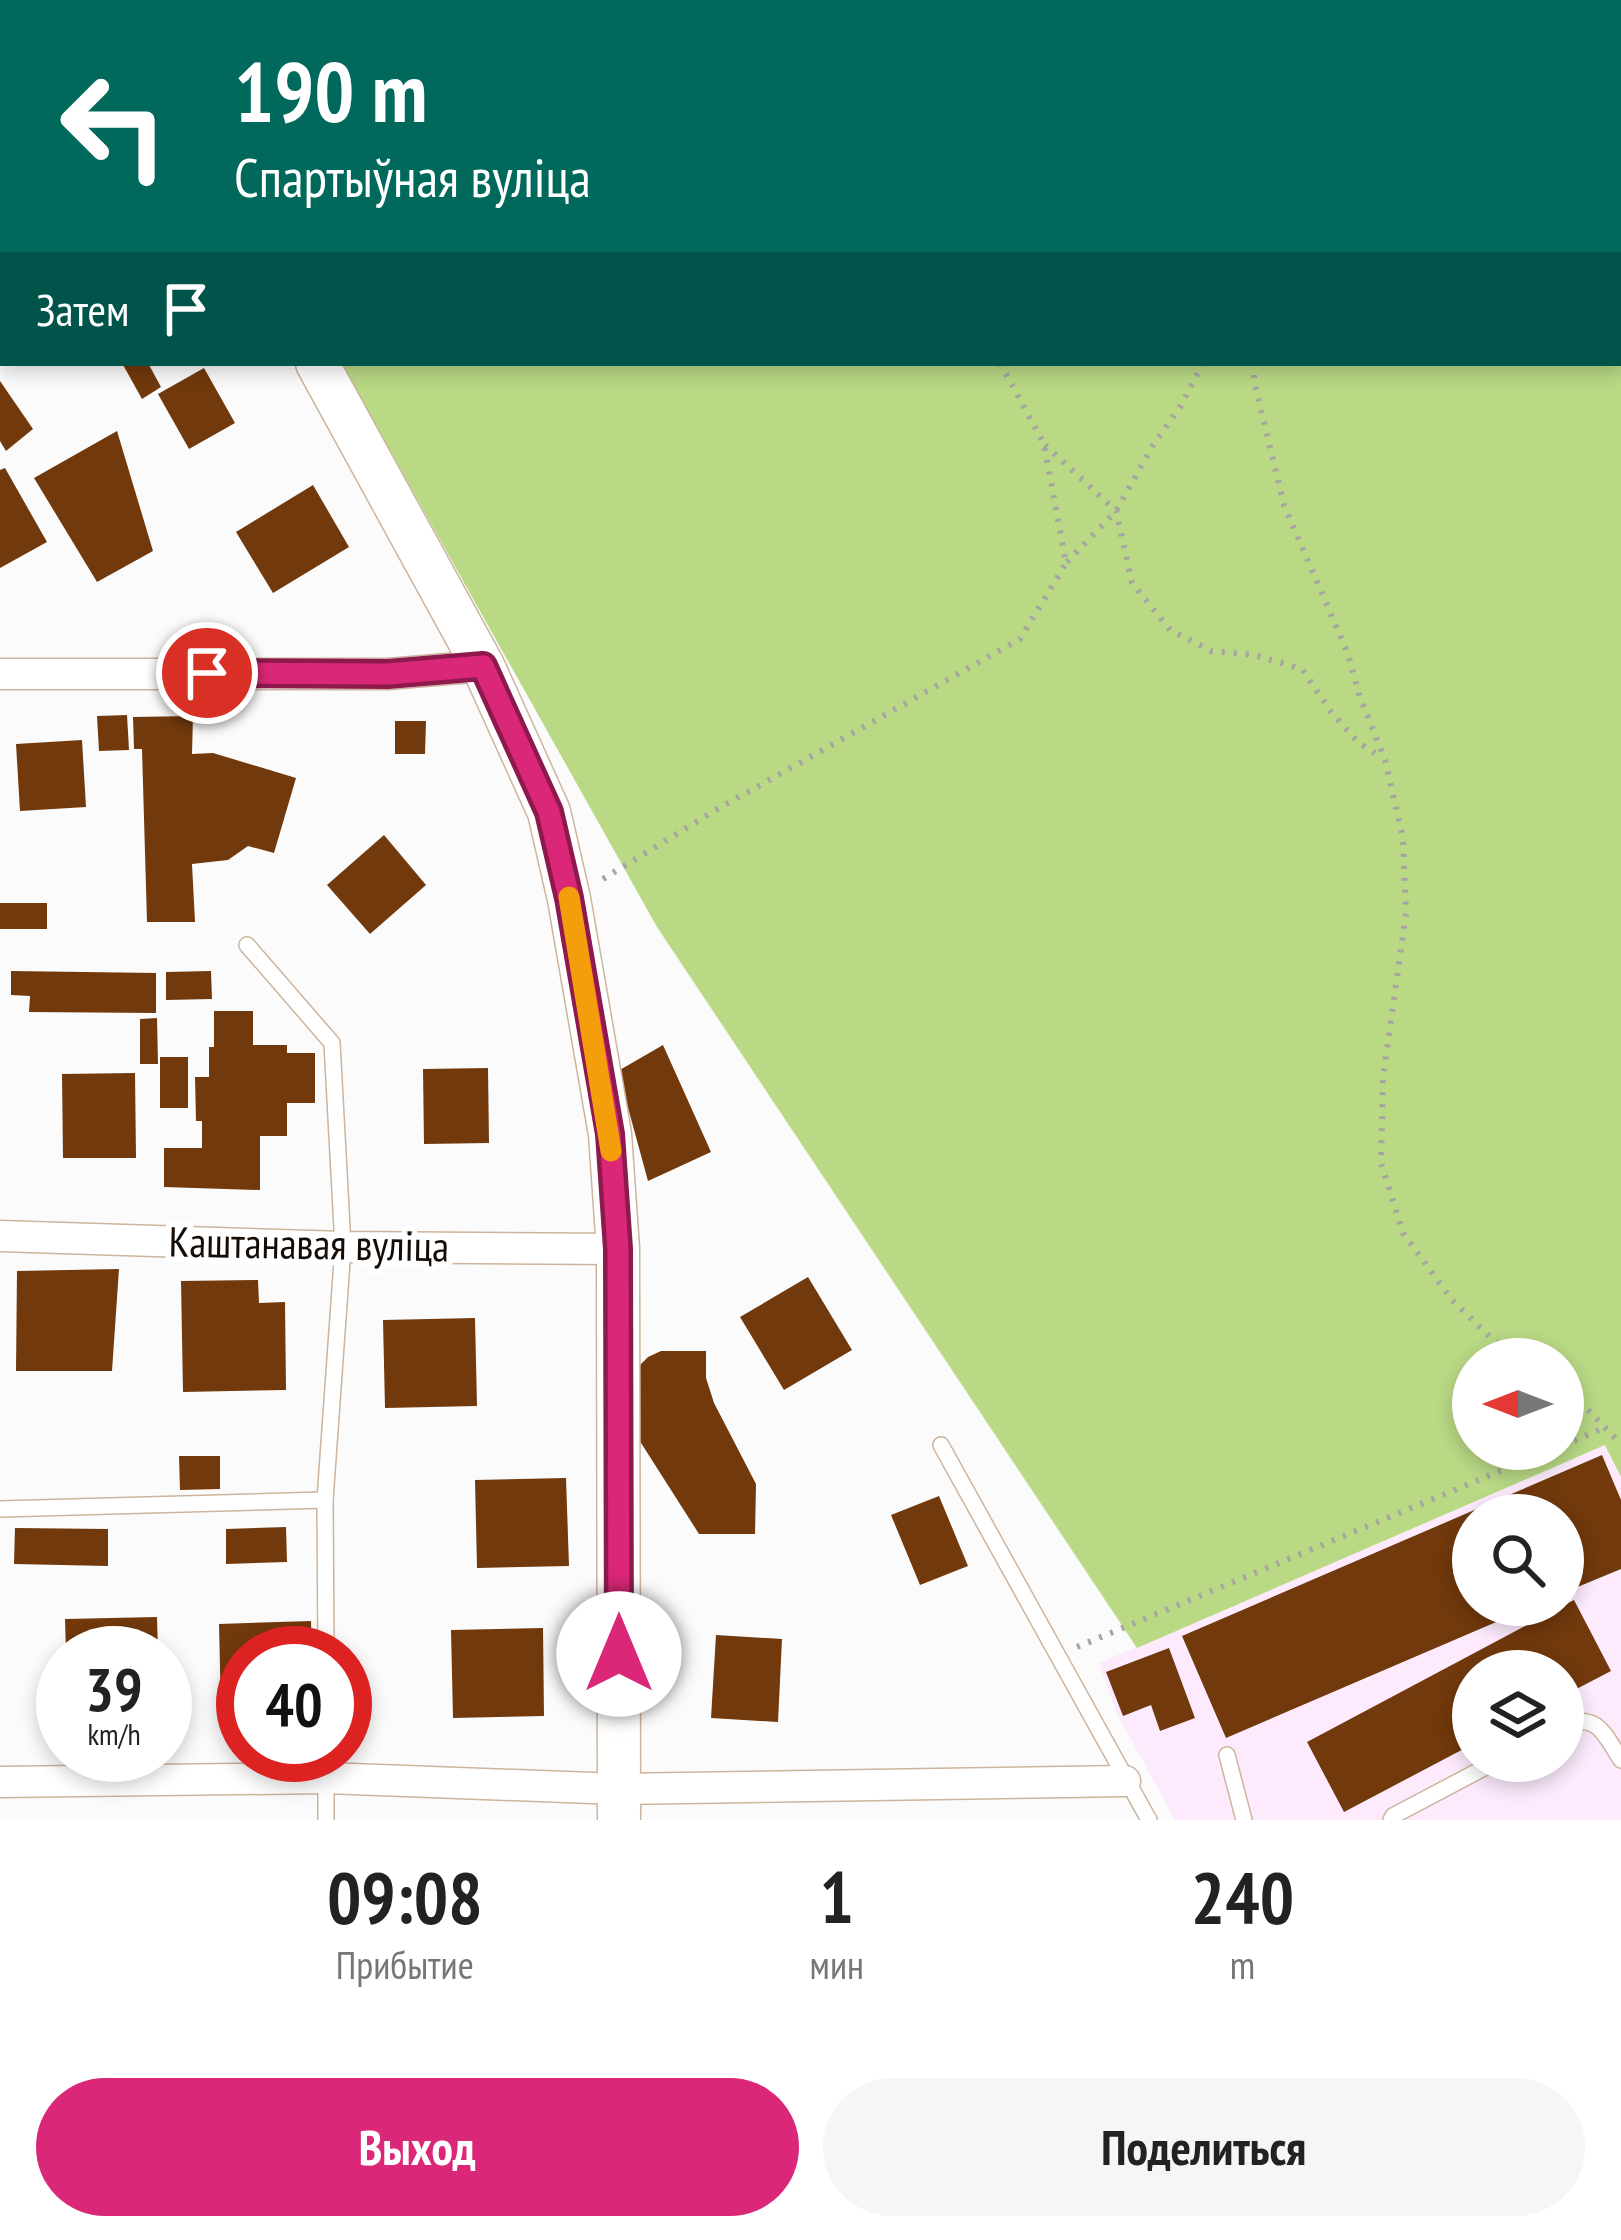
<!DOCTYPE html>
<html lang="ru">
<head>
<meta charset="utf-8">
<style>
	:root { --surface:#fff; --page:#f6f6f6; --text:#222; --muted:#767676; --accent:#db2777 }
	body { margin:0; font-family:"PT Sans Narrow",sans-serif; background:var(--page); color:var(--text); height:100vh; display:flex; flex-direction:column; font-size:45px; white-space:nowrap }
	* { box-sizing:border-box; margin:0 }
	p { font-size:39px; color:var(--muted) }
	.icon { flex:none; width:66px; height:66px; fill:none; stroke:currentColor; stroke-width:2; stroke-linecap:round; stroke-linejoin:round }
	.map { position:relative; height:1820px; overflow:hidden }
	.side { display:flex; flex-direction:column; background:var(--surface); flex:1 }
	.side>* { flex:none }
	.top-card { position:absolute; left:0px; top:0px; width:1623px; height:366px; box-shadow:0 6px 18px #0003; background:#00695c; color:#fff; overflow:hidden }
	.needle { width:78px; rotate:270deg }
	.controls { position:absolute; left:1452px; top:1338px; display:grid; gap:24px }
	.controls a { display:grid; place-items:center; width:132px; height:132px; border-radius:50%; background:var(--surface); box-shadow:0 6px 18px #0003; font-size:60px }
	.speed { position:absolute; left:36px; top:1626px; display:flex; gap:24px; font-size:60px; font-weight:700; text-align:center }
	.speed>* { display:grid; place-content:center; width:156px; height:156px; border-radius:50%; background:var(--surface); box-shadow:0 6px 18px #0003; line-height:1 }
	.speed small { font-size:30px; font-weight:400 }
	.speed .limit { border:18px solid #d22; background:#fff; color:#111 }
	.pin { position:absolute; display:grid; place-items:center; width:102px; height:102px; color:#fff; margin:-51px; border:6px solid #fff; border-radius:50%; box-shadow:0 3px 12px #0007 }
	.me { position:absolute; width:132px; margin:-66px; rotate:0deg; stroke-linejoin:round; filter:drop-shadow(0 0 9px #0008) }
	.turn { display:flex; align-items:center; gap:42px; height:252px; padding:0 36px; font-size:54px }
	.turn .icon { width:156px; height:156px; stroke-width:2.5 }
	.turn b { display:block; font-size:84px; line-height:102px }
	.then { display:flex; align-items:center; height:114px; padding:0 36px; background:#0003; gap:24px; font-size:45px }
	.eta { display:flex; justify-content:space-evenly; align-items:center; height:204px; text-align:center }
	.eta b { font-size:72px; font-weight:700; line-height:84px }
	.cta { display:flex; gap:24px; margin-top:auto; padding:24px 36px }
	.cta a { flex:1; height:138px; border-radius:72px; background:var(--accent); color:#fff; font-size:48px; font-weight:700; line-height:138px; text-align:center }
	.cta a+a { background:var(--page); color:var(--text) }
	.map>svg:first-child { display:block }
	.industrial { fill:#fdebfd; fill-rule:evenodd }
	.green { fill:#b9d985; fill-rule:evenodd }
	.building { fill:#71390c }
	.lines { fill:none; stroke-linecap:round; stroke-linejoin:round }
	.lane-casing { stroke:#cdb49c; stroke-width:18 }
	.street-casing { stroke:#cdb49c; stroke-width:33 }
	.secondary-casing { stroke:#cdb49c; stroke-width:45 }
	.path { stroke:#a7a4a2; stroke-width:6; stroke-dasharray:3 9; stroke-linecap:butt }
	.lane { stroke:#fff; stroke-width:15 }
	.street { stroke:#fff; stroke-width:30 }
	.secondary { stroke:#fff; stroke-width:42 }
	.route-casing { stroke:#8e194d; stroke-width:30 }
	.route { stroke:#db2777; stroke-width:21 }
	.slow { stroke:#f59e0b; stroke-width:21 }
	.labels { text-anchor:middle; stroke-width:12; stroke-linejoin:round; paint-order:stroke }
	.street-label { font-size:42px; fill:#140c05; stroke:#fff }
</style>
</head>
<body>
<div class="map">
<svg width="1621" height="1820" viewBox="0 0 1621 1820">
	<rect width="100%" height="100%" fill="#fbfbfb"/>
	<path class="industrial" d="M1606,1445L1621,1477V1820H1175L1116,1712L1099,1663ZM1473,1515H1563V1605H1473ZM1473,1671H1563V1761H1473Z"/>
	<path class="green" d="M138,0H1621V1477L1605,1445L1137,1648L657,927L341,363H1620V3H140ZM1473,1359H1563V1449H1473Z"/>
	<g class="building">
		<polygon points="122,363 148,363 161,387 142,399"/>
		<polygon points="204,368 235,423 189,449 158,394"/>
		<polygon points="0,381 33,429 6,451 0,441"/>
		<polygon points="117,431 153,551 97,582 34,478"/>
		<polygon points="5,468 47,542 0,568 0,470"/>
		<polygon points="313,485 349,547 273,593 236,532"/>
		<polygon points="127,715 129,750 99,751 97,716"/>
		<polygon points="193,716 192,754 213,753 296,778 274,853 248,846 228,860 192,864 195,922 147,922 142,749 134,749 133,717"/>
		<polygon points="395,721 426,721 425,754 395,754"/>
		<polygon points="82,740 86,807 20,811 16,744"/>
		<polygon points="384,835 426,885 370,934 327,885"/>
		<rect x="0" y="903" width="47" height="26"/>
		<polygon points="11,971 156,973 156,1013 29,1012 30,996 11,995"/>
		<polygon points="211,971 212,999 166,1000 166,972"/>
		<polygon points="214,1011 253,1011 253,1045 287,1045 287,1053 315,1053 315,1103 287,1103 287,1136 260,1136 260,1190 164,1187 164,1148 202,1148 202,1121 196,1121 195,1077 209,1077 209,1047 214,1047"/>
		<polygon points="157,1018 158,1064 140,1064 140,1019"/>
		<polygon points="663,1045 711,1152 648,1181 618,1071"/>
		<rect x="160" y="1057" width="28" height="51"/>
		<polygon points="488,1068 489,1143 424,1144 423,1069"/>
		<polygon points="135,1073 136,1158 63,1158 62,1074"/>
		<polygon points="119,1269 112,1371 16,1371 17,1271"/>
		<polygon points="808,1277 852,1350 784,1390 740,1317"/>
		<polygon points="258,1280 259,1303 285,1302 286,1390 183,1392 181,1281"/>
		<polygon points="475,1318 477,1406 385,1408 383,1320"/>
		<polygon points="661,1351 706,1351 706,1378 714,1403 756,1484 755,1534 699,1534 636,1435 638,1367 648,1357"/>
		<polygon points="1602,1455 1621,1500 1621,1569 1563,1593 1563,1515 1473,1515 1473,1605 1536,1605 1226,1738 1182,1636"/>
		<polygon points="179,1456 220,1456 220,1489 180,1490"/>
		<polygon points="566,1478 569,1566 477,1568 475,1480"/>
		<polygon points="939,1496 968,1566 920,1585 891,1515"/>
		<polygon points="286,1527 287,1562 226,1564 226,1529"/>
		<polygon points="15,1528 108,1529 108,1566 14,1564"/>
		<polygon points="1574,1600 1611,1671 1563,1696 1563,1671 1473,1671 1473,1744 1344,1812 1307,1742"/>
		<polygon points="157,1617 158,1653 66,1653 65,1619"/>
		<polygon points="311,1621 312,1653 243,1653 243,1711 221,1712 219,1624"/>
		<polygon points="543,1628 544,1716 453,1718 451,1630"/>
		<polygon points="716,1635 782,1639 778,1722 711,1718"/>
		<polygon points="1169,1648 1195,1718 1160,1731 1151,1705 1123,1716 1106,1672"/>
	</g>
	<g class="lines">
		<g class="lane-casing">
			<g id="lane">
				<polyline points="247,945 332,1043 343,1247 325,1500 326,1653"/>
				<polyline points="941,1445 1149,1820"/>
				<polyline points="0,1509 325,1500"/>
				<path d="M1563,1726C1597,1711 1605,1735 1621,1760"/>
				<polyline points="326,1755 326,1820"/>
				<polyline points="1227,1755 1244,1820"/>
				<polyline points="1391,1820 1393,1816 1497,1761"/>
			</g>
		</g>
		<g class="street-casing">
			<g id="street">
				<polyline points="0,674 388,674 483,666"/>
				<polyline points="0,1236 343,1247 618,1249"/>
				<polyline points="0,1782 326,1778 619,1789 1125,1781"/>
			</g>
		</g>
		<g class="secondary-casing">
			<g id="secondary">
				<polyline points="101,0 103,3"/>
				<polyline points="317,363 483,666 549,812 569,899 610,1134 618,1249 619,1820"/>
			</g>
		</g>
		<g class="path">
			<polyline points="782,0 786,3"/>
			<polyline points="1263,3 1263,0"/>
			<polyline points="1353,3 1354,0"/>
			<polyline points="1360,3 1362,0"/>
			<polyline points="1254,363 1254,381 1284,505 1348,654 1359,694 1385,760 1403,838 1406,913 1383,1078 1381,1163 1403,1233 1452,1300 1494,1341 1530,1359"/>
			<polyline points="1045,445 1116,511 1132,583 1170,630 1211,651 1254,655 1302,669 1331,712 1358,742 1382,758"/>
			<polyline points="1067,562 1116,511 1153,445 1180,407 1203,363"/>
			<polyline points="603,879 714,811 1020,639 1066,563 1044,444 1000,363"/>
			<polyline points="1563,1384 1621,1444"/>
			<polyline points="1563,1445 1604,1428"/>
			<polyline points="1077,1647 1553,1449"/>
		</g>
		<use href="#lane" class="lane"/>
		<use href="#street" class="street"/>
		<use href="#secondary" class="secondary"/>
	</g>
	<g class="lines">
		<g class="route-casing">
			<polyline id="route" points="207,673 388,674 483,666 549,812 569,898 610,1134 618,1249 619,1654"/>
		</g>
		<use href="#route" class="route"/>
		<polyline class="slow" points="569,897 611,1151"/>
	</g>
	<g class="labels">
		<g class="street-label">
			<text transform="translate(309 1244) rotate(1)" y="15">Каштанавая вуліца</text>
		</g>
	</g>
</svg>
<div class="controls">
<a><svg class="needle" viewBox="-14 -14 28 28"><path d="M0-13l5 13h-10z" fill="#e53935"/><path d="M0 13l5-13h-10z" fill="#767676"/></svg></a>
<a><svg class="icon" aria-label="search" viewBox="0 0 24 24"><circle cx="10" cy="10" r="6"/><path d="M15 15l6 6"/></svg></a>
<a><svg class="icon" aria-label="layers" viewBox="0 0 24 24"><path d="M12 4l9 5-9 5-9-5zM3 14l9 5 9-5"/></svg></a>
</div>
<div class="speed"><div>39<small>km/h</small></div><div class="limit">40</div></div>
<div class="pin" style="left:207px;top:673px;background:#d93025"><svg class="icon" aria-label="arrive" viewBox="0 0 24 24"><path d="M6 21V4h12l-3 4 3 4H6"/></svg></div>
<svg class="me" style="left:619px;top:1654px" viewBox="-20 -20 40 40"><circle r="19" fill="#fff"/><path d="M0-13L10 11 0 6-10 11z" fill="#db2777"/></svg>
<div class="top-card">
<div class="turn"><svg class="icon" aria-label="left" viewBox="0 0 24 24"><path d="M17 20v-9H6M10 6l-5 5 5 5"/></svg><div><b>190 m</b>Спартыўная вуліца</div></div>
<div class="then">Затем<svg class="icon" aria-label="arrive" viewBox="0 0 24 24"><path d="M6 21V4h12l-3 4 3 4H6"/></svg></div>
</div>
</div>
<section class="side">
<div class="eta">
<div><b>09:08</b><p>Прибытие</p></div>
<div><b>1</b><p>мин</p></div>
<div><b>240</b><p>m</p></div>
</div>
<div class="cta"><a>Выход</a><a>Поделиться</a></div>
</section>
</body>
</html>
